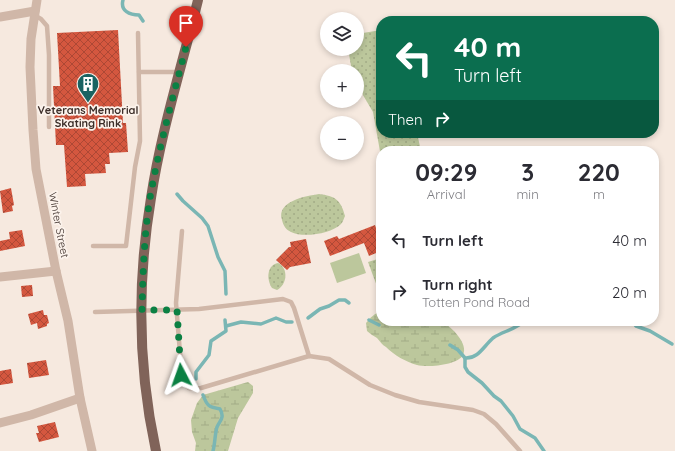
<!DOCTYPE html>
<html lang="en">
<head>
<meta charset="utf-8">
<style>
	:root { --surface:#fff; --page:#f2f2f3; --text:#2b2b33; --muted:#7c7c81 }
	body { margin:0; font-family:Quicksand,sans-serif; background:var(--page); color:var(--text); height:100vh; display:flex; flex-direction:column; font-size:15px; white-space:nowrap }
	* { box-sizing:border-box; margin:0 }
	p { font-size:13px; color:var(--muted) }
	.icon { flex:none; width:22px; height:22px; fill:none; stroke:currentColor; stroke-width:2; stroke-linecap:round; stroke-linejoin:round }
	.map { position:relative; flex:1; overflow:hidden }
	.drawer { position:absolute; left:376px; top:146px; width:283px; height:180px; display:flex; flex-direction:column; background:var(--surface); border-radius:16px; box-shadow:0 2px 6px #0003 }
	.drawer>* { flex:none }
	.top-card { position:absolute; left:376px; top:16px; width:283px; height:122px; border-radius:16px; box-shadow:0 2px 6px #0003; background:#0b6e4f; color:#fff; overflow:hidden }
	.controls { position:absolute; left:320px; top:12px; display:grid; gap:8px }
	.controls a { display:grid; place-items:center; width:44px; height:44px; border-radius:50%; background:var(--surface); box-shadow:0 2px 6px #0003; font-size:20px }
	.pin { position:absolute; display:grid; place-items:center; width:34px; height:34px; color:#fff; margin:-41px -17px; border-radius:50% 50% 50% 0; rotate:-45deg; box-shadow:0 0 4px #0007 }
	.pin .icon { rotate:45deg }
	.me { position:absolute; width:44px; margin:-22px; rotate:356deg; stroke-linejoin:round; filter:drop-shadow(0 0 3px #0008) }
	.turn { display:flex; align-items:center; gap:14px; height:84px; padding:0 12px; font-size:18px }
	.turn .icon { width:52px; height:52px; stroke-width:2.5 }
	.turn b { display:block; font-size:28px; line-height:34px }
	.then { display:flex; align-items:center; height:38px; padding:0 12px; background:#0003; gap:8px; font-size:15px }
	.eta { display:flex; justify-content:space-evenly; align-items:center; height:68px; text-align:center }
	.eta b { font-size:24px; font-weight:700; line-height:28px }
	ul { padding:0; list-style:none }
	li { display:flex; align-items:center; gap:12px; height:52px; padding:0 12px }
	li div { flex:1 }
	li b { display:block; font-size:15px }
	li em { font-style:normal }
	.map>svg:first-child { display:block }
	.grass { fill:url(#grass-dots) }
	.wetland { fill:url(#wetland-marsh) }
	.pitch { fill:#bcc79c }
	.lines { fill:none; stroke-linecap:round; stroke-linejoin:round }
	.stream { stroke:#7ab6b4; stroke-width:3.5 }
	.building { fill:url(#building-cross-hatch) }
	.lane { stroke:#d0b7a8; stroke-width:4.5 }
	.street { stroke:#d0b7a8; stroke-width:9 }
	.primary { stroke:#806359; stroke-width:10 }
	.route { stroke:#0b8043; stroke-width:7; stroke-dasharray:0 12.6 }
	.labels { text-anchor:middle; stroke-width:3.5; stroke-linejoin:round; paint-order:stroke }
	.poi-label { font-size:11px; font-weight:bold; fill:#3c2e29; stroke:#fcf3ec }
	.street-label { font-size:11px; fill:#3c2e29; stroke:#fcf3ec }
</style>
</head>
<body>
<div class="map">
<svg width="675" height="451" viewBox="0 0 675 451">
	<defs>
		<pattern id="grass-dots" width="8" height="8" patternUnits="userSpaceOnUse"><rect width="8" height="8" fill="#bcc79c"/><path d="M2 2h.1M6 6h.1" fill="none" stroke="#a2ab86" stroke-width="1.8" stroke-linecap="round"/></pattern>
		<pattern id="wetland-marsh" width="20" height="14" patternUnits="userSpaceOnUse"><rect width="20" height="14" fill="#bcc79c"/><path d="M1 5h8M5 5V1M11 12h8M15 12V8" fill="none" stroke="#a2ab86"/></pattern>
		<pattern id="building-cross-hatch" width="8" height="8" patternUnits="userSpaceOnUse"><rect width="8" height="8" fill="#d4573f"/><path d="M0 0l8 8M0 8l8-8" fill="none" stroke="#ad4835"/></pattern>
	</defs>
	<rect width="100%" height="100%" fill="#f6e9df"/>
	<g class="grass">
		<polygon points="381,30 381,133 417,133 421,151 381,151 381,157 373,112 357,85 357,71 352,71 348,49 357,49 357,34"/>
		<path d="M319,194C335,196 341,200 345,216C344,218 343,222 341,224C331,234 303,238 291,232C286,230 283,225 282,220C276,201 306,196 319,194Z"/>
		<polygon points="381,258 381,297 368,262"/>
		<path d="M278,263C289,268 287,285 277,290L272,288C266,279 267,265 278,263Z"/>
	</g>
	<g class="wetland">
		<path d="M381,311V321C391,321 437,319 442,322C451,326 469,344 463,355C458,365 427,368 417,365C406,362 394,355 386,347C382,345 380,341 377,338C374,336 370,334 367,331L366,323C371,317 374,314 381,311Z"/>
		<polygon points="248,382 253,386 253,393 238,418 228,451 195,451 196,443 192,432 191,420 197,403 203,395"/>
	</g>
	<polygon class="pitch" points="359,253 366,273 337,283 330,263"/>
	<g class="lines">
		<g class="stream">
			<path d="M123,0C120,11 130,15 139,15L143,21"/>
			<polyline points="177,194 183,201 202,218 208,226 218,257 225,271 226,294"/>
			<polyline points="308,318 320,309 329,306 339,300 345,300 349,303"/>
			<polyline points="369,320 379,325"/>
			<polyline points="633,321 636,326 650,331 672,344"/>
			<polyline points="226,326 241,322 261,324 276,318 286,322 292,322"/>
			<path d="M450,345L458,350L465,358C478,359 483,347 493,338C503,331 515,330 524,321"/>
			<polyline points="465,358 465,367 468,372 482,383 494,396 501,401 513,416 520,429 535,438 544,451"/>
			<polyline points="196,379 196,372 209,355 211,341 226,331 225,320"/>
			<path d="M203,395C207,406 209,407 220,409C225,418 220,420 217,427C215,433 215,444 213,451"/>
		</g>
	</g>
	<g class="building">
		<polygon points="118,30 123,123 126,123 128,152 109,153 110,164 105,164 106,173 85,174 86,186 67,187 64,145 56,145 53,86 60,86 57,33"/>
		<polygon points="11,188 14,205 12,206 13,211 3,213 0,191"/>
		<polygon points="375,225 376,228 381,226 381,251 369,256 364,243 330,256 324,241 337,236 339,239"/>
		<polygon points="22,230 25,246 0,251 0,241 10,239 9,232"/>
		<polygon points="306,239 311,263 290,267 287,270 276,260 289,247 291,247 290,242"/>
		<polygon points="32,285 33,296 22,297 21,286"/>
		<polygon points="43,310 44,315 47,315 49,323 47,324 47,326 38,329 37,323 31,325 28,314"/>
		<polygon points="46,360 49,375 29,378 27,363"/>
		<polygon points="11,369 13,383 0,385 0,371"/>
		<polygon points="55,422 59,437 39,442 36,433 39,433 37,426"/>
	</g>
	<g class="lines">
		<g class="lane">
			<polyline points="34,15 41,19 47,26 49,55 49,127"/>
			<polyline points="139,72 180,72"/>
			<path d="M182,231L176,303L182,378C185,389 191,390 201,388L309,356L329,359L370,385L395,395L419,402L473,410L484,414L496,424L520,451"/>
			<polyline points="93,246 126,246 135,167 140,141 138,33"/>
			<polyline points="95,312 199,309 283,299 291,302 294,308 309,356"/>
		</g>
		<g class="street">
			<polyline points="37,0 31,39 30,67 33,130 36,169 56,271 68,321 80,398 92,451"/>
			<polyline points="0,17 35,11"/>
			<polyline points="0,277 56,271"/>
			<polyline points="0,423 31,415 80,398"/>
		</g>
		<path class="primary" d="M156,451C138,368 137,282 151,198C161,131 182,66 198,0"/>
	</g>
	<g class="lines">
		<path class="route" d="M181,375L177,310H142C143,273 144,235 150,198C159,147 173,97 186,47"/>
	</g>
	<defs>
		<g id="building-pin" transform="scale(1.15)"><path d="M0 17L-7.5 6A9.5 9.5 0 1 1 7.5 6Z" fill="#196362" stroke="#fcf3ec"/><path d="M-4-6H4V6H1V3H-1V6H-4ZM-2.5-4.3h1.7v1.8h-1.7ZM.8-4.3h1.7v1.8H.8ZM-2.5-1h1.7V.8h-1.7ZM.8-1h1.7V.8H.8Z" fill="#fff"/></g>
	</defs>
	<g fill-rule="evenodd">
		<use href="#building-pin" x="88" y="84"/>
	</g>
	<g class="labels">
		<g class="poi-label">
			<text x="88" y="114">Veterans Memorial<tspan x="88" dy="13">Skating Rink</tspan></text>
		</g>
		<g class="street-label">
			<text transform="translate(59 225) rotate(79)" y="4">Winter Street</text>
		</g>
	</g>
</svg>
<div class="controls">
<a><svg class="icon" aria-label="layers" viewBox="0 0 24 24"><path d="M12 4l9 5-9 5-9-5zM3 14l9 5 9-5"/></svg></a>
<a>+</a>
<a>−</a>
</div>
<div class="pin" style="left:186px;top:47px;background:#d93025"><svg class="icon" aria-label="arrive" viewBox="0 0 24 24"><path d="M6 21V4h12l-3 4 3 4H6"/></svg></div>
<svg class="me" style="left:181px;top:375px" viewBox="-20 -20 40 40"><path d="M0-17L14 15 0 8-14 15z" fill="#0b8043" stroke="#fff" stroke-width="4"/></svg>
<div class="top-card">
<div class="turn"><svg class="icon" aria-label="left" viewBox="0 0 24 24"><path d="M17 20v-9H6M10 6l-5 5 5 5"/></svg><div><b>40 m</b>Turn left</div></div>
<div class="then">Then<svg class="icon" aria-label="right" viewBox="0 0 24 24"><path d="M7 20v-9h11M14 6l5 5-5 5"/></svg></div>
</div>
<section class="drawer">
<div class="eta">
<div><b>09:29</b><p>Arrival</p></div>
<div><b>3</b><p>min</p></div>
<div><b>220</b><p>m</p></div>
</div>
<ul>
<li><svg class="icon" aria-label="left" viewBox="0 0 24 24"><path d="M17 20v-9H6M10 6l-5 5 5 5"/></svg><div><b>Turn left</b></div><em>40 m</em></li>
<li><svg class="icon" aria-label="right" viewBox="0 0 24 24"><path d="M7 20v-9h11M14 6l5 5-5 5"/></svg><div><b>Turn right</b><p>Totten Pond Road</p></div><em>20 m</em></li>
</ul>
</section>
</div>
</body>
</html>
